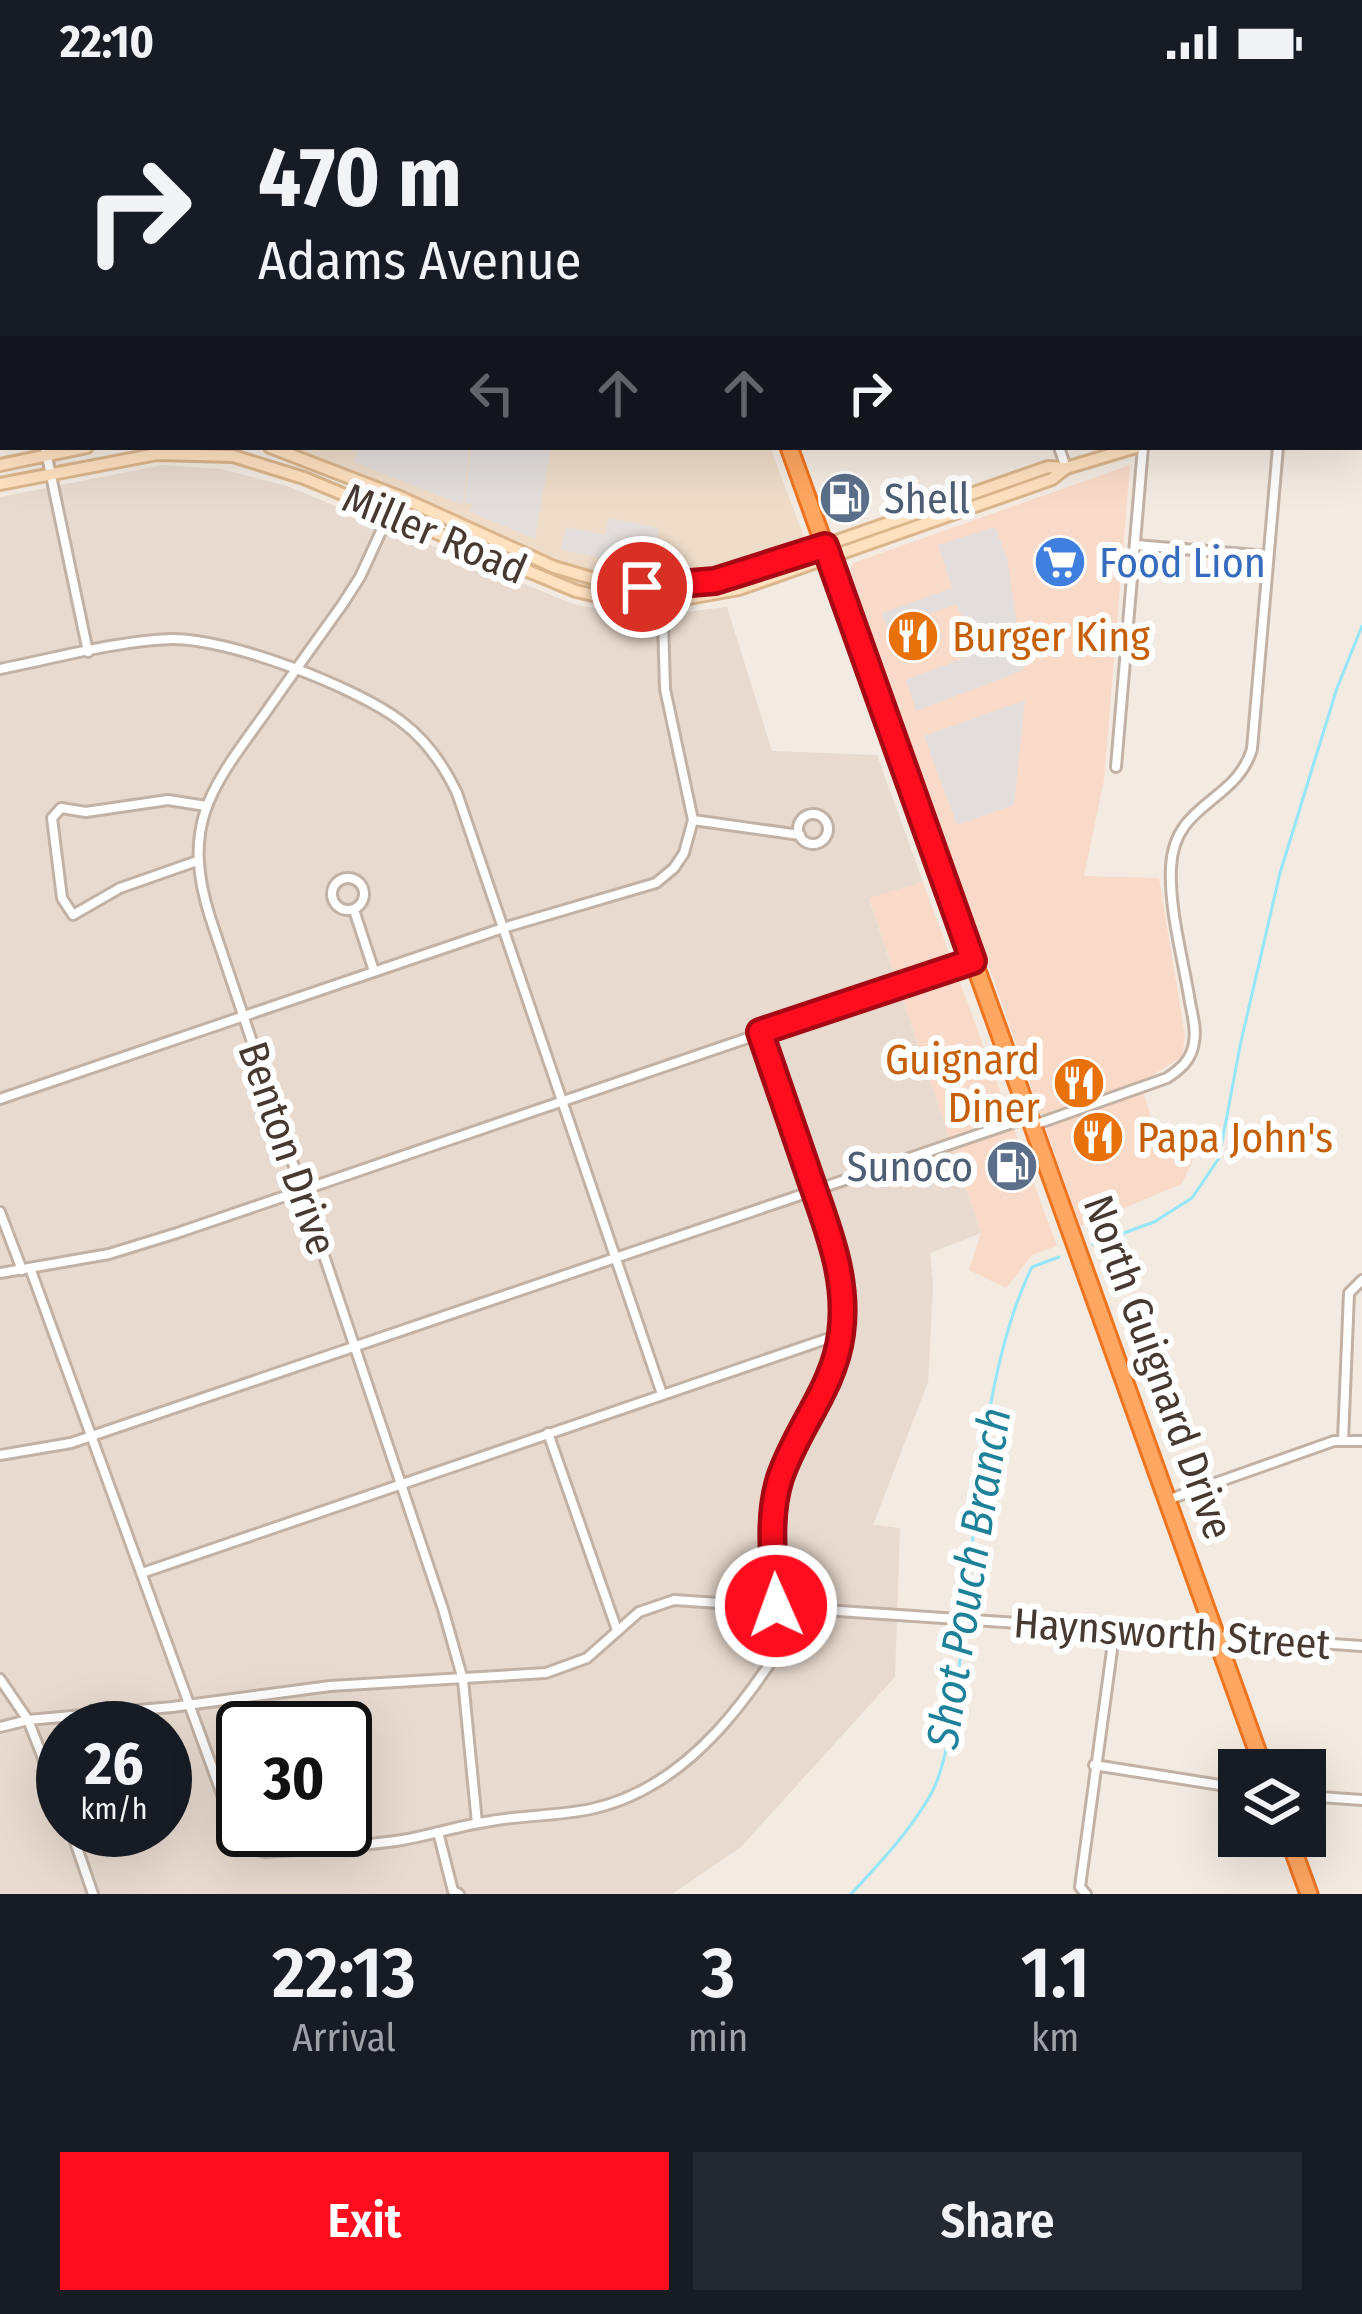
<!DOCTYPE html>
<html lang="en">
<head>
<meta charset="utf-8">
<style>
	:root { --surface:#171b24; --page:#242831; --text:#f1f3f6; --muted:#9ea1a6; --accent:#ff0d1e }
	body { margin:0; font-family:"Fira Sans Condensed",sans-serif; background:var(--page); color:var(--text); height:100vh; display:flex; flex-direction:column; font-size:45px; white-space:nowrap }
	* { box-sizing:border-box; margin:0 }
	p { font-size:39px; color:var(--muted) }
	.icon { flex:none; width:66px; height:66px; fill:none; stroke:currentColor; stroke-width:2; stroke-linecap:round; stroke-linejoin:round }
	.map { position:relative; height:1810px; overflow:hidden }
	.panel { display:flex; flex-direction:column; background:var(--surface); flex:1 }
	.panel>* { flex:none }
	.top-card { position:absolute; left:0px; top:0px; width:1362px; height:366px; box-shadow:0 12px 48px #0002; background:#171b24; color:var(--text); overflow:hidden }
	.tools { position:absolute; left:1218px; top:1665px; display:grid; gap:24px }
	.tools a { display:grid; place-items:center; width:108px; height:108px; border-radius:0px; background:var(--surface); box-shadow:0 12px 48px #0002; font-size:60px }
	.speed { position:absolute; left:36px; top:1617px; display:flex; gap:24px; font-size:60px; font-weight:700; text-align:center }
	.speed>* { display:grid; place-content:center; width:156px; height:156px; border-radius:50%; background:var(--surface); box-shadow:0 12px 48px #0002; line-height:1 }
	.speed small { font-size:30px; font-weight:400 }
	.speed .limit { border:6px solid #111; border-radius:18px; background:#fff; color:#111 }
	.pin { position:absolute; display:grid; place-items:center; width:102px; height:102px; color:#fff; margin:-51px; border:6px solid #fff; border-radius:50%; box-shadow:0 3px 12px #0007 }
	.me { position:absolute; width:132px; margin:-66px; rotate:358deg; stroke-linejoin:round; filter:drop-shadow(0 0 9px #0008) }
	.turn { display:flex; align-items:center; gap:42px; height:252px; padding:0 60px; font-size:54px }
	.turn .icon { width:156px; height:156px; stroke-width:2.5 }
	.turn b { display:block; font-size:84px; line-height:102px }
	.lanes { display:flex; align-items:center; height:114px; padding:0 60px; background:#0003; justify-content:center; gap:60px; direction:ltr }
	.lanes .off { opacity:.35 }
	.eta { display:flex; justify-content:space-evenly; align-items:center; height:204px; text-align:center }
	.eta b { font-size:72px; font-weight:600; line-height:84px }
	.action { display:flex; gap:24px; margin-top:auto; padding:24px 60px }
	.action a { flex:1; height:138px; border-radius:0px; background:var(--accent); color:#fff; font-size:48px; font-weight:600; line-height:138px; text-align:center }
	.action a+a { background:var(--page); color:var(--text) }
	.status { display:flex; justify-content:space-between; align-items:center; height:84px; padding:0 60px; background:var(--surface); direction:ltr }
	.status svg { height:33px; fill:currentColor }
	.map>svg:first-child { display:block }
	.residential { fill:#e8dacf; fill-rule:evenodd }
	.commercial { fill:#f9dac9 }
	.education { fill:#eedcc9 }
	.parking { fill:#e3dedb }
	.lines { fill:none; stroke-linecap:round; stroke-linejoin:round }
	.stream { stroke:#95e6f8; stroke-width:3 }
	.street-casing { stroke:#c2b2a6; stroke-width:14 }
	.secondary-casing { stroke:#dbb68d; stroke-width:16 }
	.highway-casing { stroke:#ef7420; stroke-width:21 }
	.street { stroke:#fff; stroke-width:8 }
	.secondary { stroke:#ffe1c0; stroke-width:10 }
	.highway { stroke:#ffa761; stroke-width:15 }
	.route-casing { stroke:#a60814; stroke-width:30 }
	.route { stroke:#ff0d1e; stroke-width:21 }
	.labels { text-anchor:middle; stroke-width:12; stroke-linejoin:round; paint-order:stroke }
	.service-label { font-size:42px; fill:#4e5e75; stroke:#fff; text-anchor:start }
	.street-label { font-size:42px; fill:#453932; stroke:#fff }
	.shop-label { font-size:42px; fill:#366cbe; stroke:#fff; text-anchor:start }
	.food-label { font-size:42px; fill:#c56008; stroke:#fff; text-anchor:start }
	.water-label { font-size:45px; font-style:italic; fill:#1d819a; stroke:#fff }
</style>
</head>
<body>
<div class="status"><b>22:10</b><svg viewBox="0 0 49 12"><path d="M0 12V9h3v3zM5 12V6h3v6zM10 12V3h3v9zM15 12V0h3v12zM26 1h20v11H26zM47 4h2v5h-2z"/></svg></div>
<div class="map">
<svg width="1362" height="1810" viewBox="0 0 1362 1810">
	<rect width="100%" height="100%" fill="#f3eae1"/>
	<path class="residential" d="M163,381L221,385L287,402L573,520L641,533L727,523L772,667L877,671L923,798L869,815L981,1149L930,1169L933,1202L928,1298L873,1441L900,1444L895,1593L741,1763L672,1810H0V413ZM63,1644H165V1746H63ZM243,1644H345V1746H243Z"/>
	<g class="commercial">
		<polygon points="1130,381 1104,696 1084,792 1159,794 1185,952 1182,973 1140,999 1159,1056 1181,1048 1194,1074 1182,1100 1080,1142 850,486 853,479"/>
		<polygon points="923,798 1057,1162 1032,1171 1006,1204 969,1186 981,1149 869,814"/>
	</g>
	<g class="education">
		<polygon points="0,0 476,0 478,3 3,3 3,95"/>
		<polygon points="275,363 770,363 806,458 719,490 660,497 594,490"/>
	</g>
	<g class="parking">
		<polygon points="359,363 469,363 463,421 354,378"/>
		<polygon points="471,363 551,363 535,455 470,428 472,420 465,419"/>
		<polygon points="609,434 659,444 651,484 561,466 566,443 605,451"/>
		<polygon points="995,443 1007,474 1024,586 916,627 906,596 975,570 957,520 887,545 882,529 952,504 938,461"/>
		<polygon points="1025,616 1014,721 957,741 924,652"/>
	</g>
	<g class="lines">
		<g class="stream">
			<polyline points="1093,1160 1154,1138 1192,1114 1219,1074 1240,962 1280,789 1337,604 1362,542"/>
			<path d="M851,1810C880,1779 910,1747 931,1710C950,1676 957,1599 962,1559C975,1445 982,1285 1032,1183L1059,1173"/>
		</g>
		<g class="street-casing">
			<g id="street">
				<polyline points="663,0 664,3"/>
				<polyline points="705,0 710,3"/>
				<polyline points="834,3 834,0"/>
				<polyline points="1266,3 1268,0"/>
				<polyline points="1358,3 1360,0"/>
				<polyline points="0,117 3,133"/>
				<polyline points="45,363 88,568"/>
				<polyline points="1059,363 1066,384"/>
				<path d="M389,430L360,493L342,521C317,556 291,592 266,628C213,702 180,738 210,833L443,1525L463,1596L477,1739"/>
				<polyline points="1135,461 1268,472"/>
				<path d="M0,585C56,574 115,557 172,555C228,554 357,603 402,638C426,656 444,682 457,709L662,1310"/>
				<polyline points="1116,683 1143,363"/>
				<circle cx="813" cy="745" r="15"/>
				<polyline points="693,736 800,751"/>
				<polyline points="197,777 120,804 73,831 62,814 52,734 61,724 86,728 168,716 206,722"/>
				<circle cx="348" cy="810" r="16"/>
				<polyline points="354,826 374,887"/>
				<path d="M760,948C776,995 792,1042 808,1088C826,1141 849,1193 841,1250C835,1304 797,1344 780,1393C767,1434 774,1481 776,1522"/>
				<polyline points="0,1015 503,844 656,799 674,784 684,769 693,736 665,605 662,504"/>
				<path d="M1034,1041L1167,994C1181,985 1192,975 1194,958C1197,943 1191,927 1189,912C1182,871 1169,824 1171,783C1174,718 1236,719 1252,665L1278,363"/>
				<polyline points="0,1128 22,1186"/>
				<path d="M30,1184L231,1735C239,1754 245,1763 265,1768C311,1765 357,1763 402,1756C432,1751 461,1741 491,1737C524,1731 558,1732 591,1725C693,1703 754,1607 805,1524"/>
				<polyline points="0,1189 109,1170 177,1149 973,877"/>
				<polyline points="548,1349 617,1546"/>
				<polyline points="1343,1356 1349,1209 1362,1196"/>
				<polyline points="0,1371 71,1359 1030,1033"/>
				<polyline points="1170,1415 1334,1357 1362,1357"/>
				<polyline points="142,1489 841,1250"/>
				<polyline points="0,1595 28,1636 63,1725"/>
				<polyline points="0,1643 28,1636 172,1623 330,1602 546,1589 587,1574 639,1528 674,1516 1362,1562"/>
				<polyline points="1094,1681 1239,1704"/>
				<polyline points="1305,1712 1362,1716"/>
				<polyline points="71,1746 93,1810"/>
				<polyline points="438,1748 453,1807 459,1810"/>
				<polyline points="1086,1810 1080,1803 1115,1544"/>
			</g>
		</g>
		<g class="secondary-casing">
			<g id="secondary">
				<polyline points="1359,315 1362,315"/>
				<polyline points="270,363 400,413 554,483 612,500 642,503 692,502 740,491 1048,383 1066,384 1136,363"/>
				<polyline points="0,381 87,363"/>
				<polyline points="0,400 157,370 233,372 304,394 576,507 610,515 661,519 739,505 1052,395 1066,384"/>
			</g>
		</g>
		<g class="highway-casing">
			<g id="highway">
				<polyline points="734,3 734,0"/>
				<polyline points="789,363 1264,1686"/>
				<polyline points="1288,1752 1309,1810"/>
			</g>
		</g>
		<use href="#street" class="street"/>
		<use href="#secondary" class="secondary"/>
		<use href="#highway" class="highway"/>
	</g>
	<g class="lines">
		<g class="route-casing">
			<path id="route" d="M642,503L715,497L825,462L973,877L760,948C776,995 792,1042 808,1088C826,1141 849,1193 841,1250C834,1304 797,1343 780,1394C767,1434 774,1481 776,1522"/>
		</g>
		<use href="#route" class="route"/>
	</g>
	<defs>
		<g id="fuel-disc" transform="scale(2.7)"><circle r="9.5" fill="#5c6f8a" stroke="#fff"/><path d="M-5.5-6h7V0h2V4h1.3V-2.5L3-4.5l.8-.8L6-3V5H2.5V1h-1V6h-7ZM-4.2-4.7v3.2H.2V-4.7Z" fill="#fff"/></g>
		<g id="supermarket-disc" transform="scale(2.7)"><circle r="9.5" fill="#3f7fe0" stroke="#fff"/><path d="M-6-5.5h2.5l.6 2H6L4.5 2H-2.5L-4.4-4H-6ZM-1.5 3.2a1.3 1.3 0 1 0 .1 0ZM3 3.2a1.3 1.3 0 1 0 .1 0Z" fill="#fff"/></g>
		<g id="restaurant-disc" transform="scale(2.7)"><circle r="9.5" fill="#e8710a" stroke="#fff"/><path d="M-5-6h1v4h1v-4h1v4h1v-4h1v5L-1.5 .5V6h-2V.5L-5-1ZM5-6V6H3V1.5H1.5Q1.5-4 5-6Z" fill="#fff"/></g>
	</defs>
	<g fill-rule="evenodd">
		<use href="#fuel-disc" x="845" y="414"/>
		<use href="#supermarket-disc" x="1060" y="478"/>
		<use href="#restaurant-disc" x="913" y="552"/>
		<use href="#restaurant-disc" x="1079" y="999"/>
		<use href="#restaurant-disc" x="1098" y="1053"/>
		<use href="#fuel-disc" x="1012" y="1082"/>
	</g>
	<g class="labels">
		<g class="service-label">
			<text x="884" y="429">Shell</text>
			<text x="973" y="1097" text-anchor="end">Sunoco</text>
		</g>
		<g class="street-label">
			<text transform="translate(435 449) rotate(23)" y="15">Miller Road</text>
			<text transform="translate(288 1064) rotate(71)" y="15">Benton Drive</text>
			<text transform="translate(1159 1283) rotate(70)" y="15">North Guignard Drive</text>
			<text transform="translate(1172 1549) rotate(4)" y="15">Haynsworth Street</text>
		</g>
		<g class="shop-label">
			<text x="1099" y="493">Food Lion</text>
		</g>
		<g class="food-label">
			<text x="952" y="567">Burger King</text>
			<text x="1040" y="990" text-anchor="end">Guignard<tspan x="1040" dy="48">Diner</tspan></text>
			<text x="1137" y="1068">Papa John's</text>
		</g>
		<g class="water-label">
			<text transform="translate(968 1494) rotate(-81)" y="16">Shot Pouch Branch</text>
		</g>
	</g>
</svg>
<div class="tools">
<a><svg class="icon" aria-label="layers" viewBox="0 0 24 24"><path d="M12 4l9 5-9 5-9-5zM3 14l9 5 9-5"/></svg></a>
</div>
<div class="speed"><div>26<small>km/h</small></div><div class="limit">30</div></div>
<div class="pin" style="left:642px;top:503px;background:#d93025"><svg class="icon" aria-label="arrive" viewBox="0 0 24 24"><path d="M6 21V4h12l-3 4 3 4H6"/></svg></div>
<svg class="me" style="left:776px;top:1522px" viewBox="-20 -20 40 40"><circle r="17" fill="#ff0d1e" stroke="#fff" stroke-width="3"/><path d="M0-11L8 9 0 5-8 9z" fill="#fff"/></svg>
<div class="top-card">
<div class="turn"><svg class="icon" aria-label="right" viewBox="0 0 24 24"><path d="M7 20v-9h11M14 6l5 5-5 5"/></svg><div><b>470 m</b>Adams Avenue</div></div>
<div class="lanes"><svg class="icon off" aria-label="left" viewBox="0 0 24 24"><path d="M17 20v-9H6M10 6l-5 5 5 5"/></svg><svg class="icon off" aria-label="ahead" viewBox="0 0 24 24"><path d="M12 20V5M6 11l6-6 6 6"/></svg><svg class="icon off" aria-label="ahead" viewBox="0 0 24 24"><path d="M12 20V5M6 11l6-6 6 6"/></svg><svg class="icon" aria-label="right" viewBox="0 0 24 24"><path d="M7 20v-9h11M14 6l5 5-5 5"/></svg></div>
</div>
</div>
<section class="panel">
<div class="eta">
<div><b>22:13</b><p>Arrival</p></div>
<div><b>3</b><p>min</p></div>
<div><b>1.1</b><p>km</p></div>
</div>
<div class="action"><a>Exit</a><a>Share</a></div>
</section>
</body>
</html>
